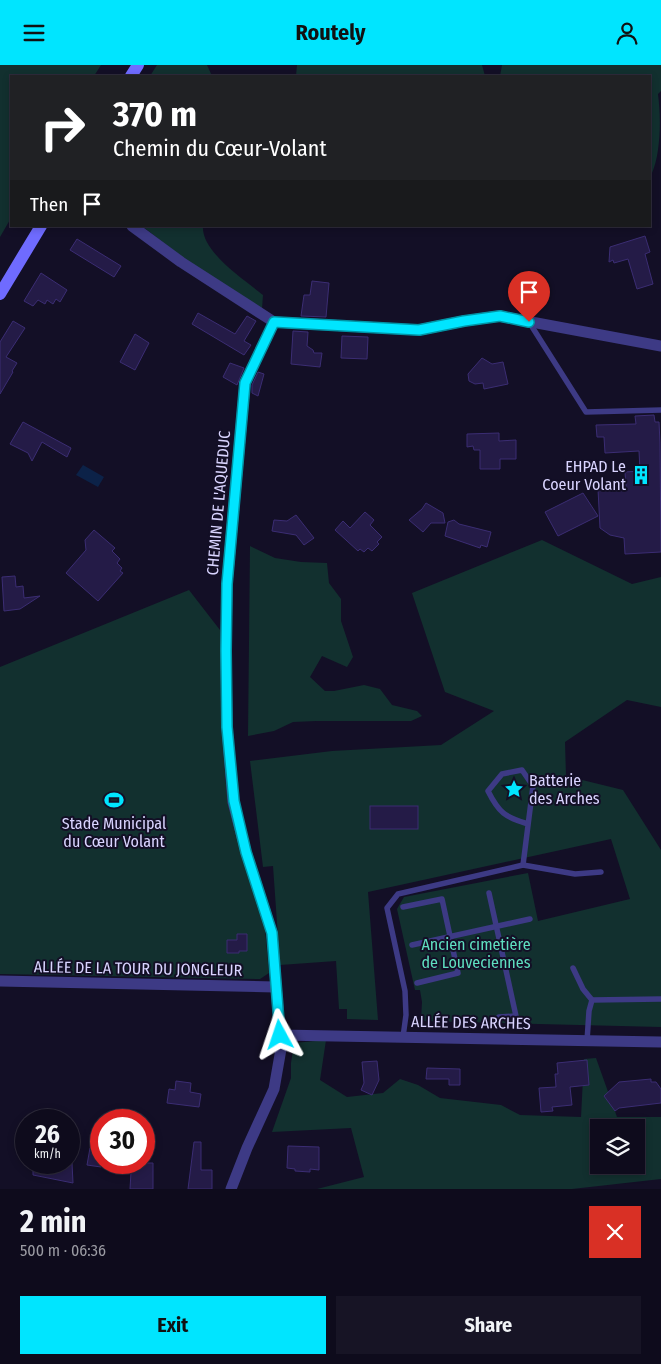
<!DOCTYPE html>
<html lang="en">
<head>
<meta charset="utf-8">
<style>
	:root { --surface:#0e0b1c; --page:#171425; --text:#f1f3f6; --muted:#9b9ba3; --line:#2e2b3b; --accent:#00e5ff }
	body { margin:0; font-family:"Fira Sans Condensed",sans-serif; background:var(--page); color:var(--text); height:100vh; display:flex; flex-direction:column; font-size:19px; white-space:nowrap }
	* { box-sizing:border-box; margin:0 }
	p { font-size:16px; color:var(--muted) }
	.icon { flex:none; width:28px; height:28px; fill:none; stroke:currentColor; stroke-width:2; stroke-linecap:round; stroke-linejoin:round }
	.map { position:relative; height:1124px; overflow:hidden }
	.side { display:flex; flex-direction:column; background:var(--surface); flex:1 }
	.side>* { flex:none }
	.banner { position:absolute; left:10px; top:10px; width:641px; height:152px; border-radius:0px; box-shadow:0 2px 8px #0003,0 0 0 1px var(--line); background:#202124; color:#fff; overflow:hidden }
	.tools { position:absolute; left:590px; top:1054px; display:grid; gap:10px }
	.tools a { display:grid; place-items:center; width:55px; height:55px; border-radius:0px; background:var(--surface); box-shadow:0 2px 8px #0003,0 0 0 1px var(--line); font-size:25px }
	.speed { position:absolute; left:15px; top:1044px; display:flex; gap:10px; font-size:25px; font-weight:700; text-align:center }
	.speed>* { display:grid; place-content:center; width:65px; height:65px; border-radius:50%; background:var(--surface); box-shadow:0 2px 8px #0003,0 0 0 1px var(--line); line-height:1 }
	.speed small { font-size:12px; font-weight:400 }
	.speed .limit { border:8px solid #d22; background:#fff; color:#111 }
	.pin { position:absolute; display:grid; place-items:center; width:42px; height:42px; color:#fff; margin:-51px -21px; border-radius:50% 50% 50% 0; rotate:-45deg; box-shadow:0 0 5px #0007 }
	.pin .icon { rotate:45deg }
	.me { position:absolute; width:55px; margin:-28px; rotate:355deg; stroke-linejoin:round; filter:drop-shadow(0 0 4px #0008) }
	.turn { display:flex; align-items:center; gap:18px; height:105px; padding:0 20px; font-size:22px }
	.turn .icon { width:65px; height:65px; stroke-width:2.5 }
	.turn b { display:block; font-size:35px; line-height:42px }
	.then { display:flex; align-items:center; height:48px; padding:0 20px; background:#0003; gap:10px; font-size:19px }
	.round { display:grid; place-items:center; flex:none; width:52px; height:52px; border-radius:0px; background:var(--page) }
	.summary { display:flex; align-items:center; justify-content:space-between; height:85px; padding:0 20px }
	h1 { font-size:30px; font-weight:700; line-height:38px }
	.button { display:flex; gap:10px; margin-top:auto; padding:10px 20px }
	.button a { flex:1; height:58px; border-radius:0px; background:var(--accent); color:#111; font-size:20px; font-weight:700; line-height:58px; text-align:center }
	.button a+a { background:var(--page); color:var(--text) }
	header { display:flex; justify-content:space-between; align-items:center; height:65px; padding:0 20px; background:var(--accent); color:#111; font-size:22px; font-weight:700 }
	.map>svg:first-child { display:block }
	.green { fill:#12302f; fill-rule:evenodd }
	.water { fill:#0c2248 }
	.building { fill:#241b47; stroke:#3b2d73 }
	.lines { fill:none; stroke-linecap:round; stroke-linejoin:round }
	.service { stroke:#3d3a85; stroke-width:5.5 }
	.minor { stroke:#3d3a85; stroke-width:11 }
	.secondary { stroke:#6f6bff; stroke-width:12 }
	.route-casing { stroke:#0095a6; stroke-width:12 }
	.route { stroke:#00e5ff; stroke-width:9 }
	.labels { text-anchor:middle; stroke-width:4; stroke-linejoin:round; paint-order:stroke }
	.poi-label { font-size:16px; fill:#d9d4ff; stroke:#130f26; text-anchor:end }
	.street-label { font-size:16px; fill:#d9d4ff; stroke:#130f26 }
	.park-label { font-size:16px; fill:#5fe0c0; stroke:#130f26 }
</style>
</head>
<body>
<header><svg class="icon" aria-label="menu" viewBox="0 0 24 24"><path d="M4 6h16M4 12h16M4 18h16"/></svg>Routely<svg class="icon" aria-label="person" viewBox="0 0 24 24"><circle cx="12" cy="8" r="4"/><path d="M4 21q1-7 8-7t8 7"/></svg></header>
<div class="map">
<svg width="661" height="1124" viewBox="0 0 661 1124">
	<rect width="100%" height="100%" fill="#130f26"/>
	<g class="green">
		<polygon points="0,0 101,0 94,11 11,11 11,153 0,172"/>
		<polygon points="157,0 207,0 212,11 150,11"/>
		<polygon points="297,0 482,0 485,11 397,11 393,9 386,11 296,11"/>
		<path d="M502,0H661V26L658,29C661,51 661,88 652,108L650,109V11H500Z"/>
		<path d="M142,161H203C201,187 245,215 263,230L262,244L182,192Z"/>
		<polygon points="542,475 632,519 661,512 661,642 627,635 565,677 566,711 623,725 661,785 661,962 421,956 422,937 420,925 415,925 397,844 404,832 528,808 538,856 630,834 611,774 368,827 378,955 347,954 347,944 339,944 336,896 280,900 273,801 263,802 250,696 332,686 441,680 494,646 445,627 412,528"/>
		<polygon points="250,481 275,493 301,497 327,498 329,518 341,534 341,556 353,592 347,602 322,591 310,612 325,626 334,626 364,620 380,624 392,640 417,646 422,651 411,656 316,656 293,657 274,666 248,671"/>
		<polygon points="189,525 220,565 221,654 226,719 232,752 265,864 269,908 260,914 0,909 0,602"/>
		<path d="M326,975L320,1015L347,1032L383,1028L400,1014L418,1020L440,1033L501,1040L520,1050L581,1052L584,994L596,993L617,1052H661V1114L572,1124H317L364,1112L351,1063L272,1067L291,1013V998L294,978ZM599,1062H636V1100H599Z"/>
	</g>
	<polygon class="water" points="83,400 104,412 98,422 76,410"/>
	<g class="building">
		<polygon points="645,171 650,187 645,189 653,219 637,224 628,194 614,198 613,195 609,197 610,182"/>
		<polygon points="77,174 121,201 114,212 70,185"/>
		<polygon points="41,208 67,225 60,237 56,234 53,239 47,235 45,239 38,235 33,241 24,236"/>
		<polygon points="312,216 329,218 326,252 301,251 304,230 310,230"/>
		<polygon points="198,248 235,269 247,251 256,256 244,276 251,280 244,290 192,259"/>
		<polygon points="13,256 25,263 6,292 17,298 12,306 13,307 0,329 0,277"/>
		<polygon points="293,266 308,267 307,281 313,285 314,288 322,288 320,302 291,299"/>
		<polygon points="135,269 149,278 135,305 120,297"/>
		<polygon points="342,271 368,272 367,294 341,293"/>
		<polygon points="482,293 492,299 503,297 508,319 484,324 483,318 475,319 469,316 468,309"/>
		<polygon points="230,298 244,303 237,320 223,312"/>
		<polygon points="258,307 264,309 258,331 252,328 252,320"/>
		<polygon points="654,350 655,357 659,357 660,378 661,487 625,489 624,473 610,470 600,463 598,424 626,422 625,407 640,406 639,386 605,388 604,372 597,372 596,360 636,359 635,351"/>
		<polygon points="23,357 71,383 67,392 42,377 32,396 28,388 10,379"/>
		<polygon points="499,368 499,376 516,375 516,394 500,394 500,404 480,404 480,385 474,385 473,381 467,382 467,369"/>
		<polygon points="583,428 598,451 558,471 545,447"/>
		<polygon points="426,438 443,448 445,458 431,458 423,467 409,455 422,444"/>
		<polygon points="365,447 374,455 370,460 382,472 377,477 379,479 372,486 368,483 364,487 360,484 358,486 335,465 343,456 350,463"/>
		<polygon points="296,450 314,473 304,480 296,470 272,466 274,455 287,456"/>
		<polygon points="454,455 459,459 491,467 487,482 481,480 480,483 445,471 448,457"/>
		<polygon points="94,465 115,483 112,486 120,494 117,498 122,503 120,506 123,508 98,536 66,508 86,485 85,475"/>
		<polygon points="15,511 16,522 23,521 24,533 40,531 20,544 4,546 2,512"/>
		<rect x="370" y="741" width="48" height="23"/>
		<polygon points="237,869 247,869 247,886 239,886 239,888 227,888 227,875 237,875"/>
		<polygon points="587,995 589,1020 570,1022 572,1040 552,1042 553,1046 541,1047 539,1023 556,1022 555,1009 558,1009 557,998"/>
		<polygon points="377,996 379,1015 372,1030 361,1025 364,1018 362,997"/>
		<polygon points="427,1003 460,1004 460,1020 449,1020 449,1014 426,1014"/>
		<polygon points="651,1014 651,1017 656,1017 661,1024 661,1038 619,1043 615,1046 604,1031 619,1017"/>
		<polygon points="176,1016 191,1018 190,1027 201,1029 199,1042 167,1038 169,1024 175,1025"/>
		<polygon points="194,1077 201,1077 201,1105 212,1105 212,1124 188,1124"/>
		<polygon points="288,1081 319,1082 319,1105 310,1104 310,1107 295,1106 295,1104 287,1103"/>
		<polygon points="90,1083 101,1085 101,1102 87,1100"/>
		<polygon points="33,1098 72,1098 73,1118 33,1110"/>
		<polygon points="109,1098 153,1098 153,1124 130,1124 131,1107 109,1103"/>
	</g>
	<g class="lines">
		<g class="service">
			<polyline points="529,257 586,347 661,345"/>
			<path d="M528,759C505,752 499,748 488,726L502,709L522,705L533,721L523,800L575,809L601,807"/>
			<polyline points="489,828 516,951 499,952"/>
			<polyline points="403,842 442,834 458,908 417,918"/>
			<polyline points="412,880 530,854"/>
			<polyline points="573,903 583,924 592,935"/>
			<polyline points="403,972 406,950 405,926 387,843 398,829 523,800"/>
			<polyline points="587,976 589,946 592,935 661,934"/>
		</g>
		<g class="minor">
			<polyline points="132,161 181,197 274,257 419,265 464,256 499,251 661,281"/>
			<polyline points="0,916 275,922"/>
			<polyline points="280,970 661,977"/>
			<polyline points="231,1124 247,1083 274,1024 281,984 272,868 246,787 233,737 227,662 226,586 227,519 245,318 274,257"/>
		</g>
		<g class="secondary">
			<polyline points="131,11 138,0"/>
			<polyline points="0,229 41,161"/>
		</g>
	</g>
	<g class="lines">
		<g class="route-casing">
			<polyline id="route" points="280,970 272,868 246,787 234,736 227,662 226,586 227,519 245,318 274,257 419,265 464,256 500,251 529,257"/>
		</g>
		<use href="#route" class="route"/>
	</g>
	<defs>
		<g id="building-bare" transform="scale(1.5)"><path d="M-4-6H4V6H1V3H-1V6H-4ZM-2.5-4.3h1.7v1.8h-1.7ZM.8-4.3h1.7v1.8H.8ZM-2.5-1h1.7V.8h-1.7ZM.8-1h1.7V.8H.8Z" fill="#00e5ff" stroke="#130f26" stroke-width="2.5" paint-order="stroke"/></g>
		<g id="sight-bare" transform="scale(1.5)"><path d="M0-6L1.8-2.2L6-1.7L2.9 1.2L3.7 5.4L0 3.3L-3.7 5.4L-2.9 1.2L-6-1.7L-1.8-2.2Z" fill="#00e5ff" stroke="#130f26" stroke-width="2.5" paint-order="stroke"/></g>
		<g id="stadium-bare" transform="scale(1.5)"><path d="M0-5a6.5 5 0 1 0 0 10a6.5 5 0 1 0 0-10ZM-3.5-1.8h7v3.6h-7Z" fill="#00e5ff" stroke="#130f26" stroke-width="2.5" paint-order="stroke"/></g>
	</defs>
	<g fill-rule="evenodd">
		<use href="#building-bare" x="641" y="410"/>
		<use href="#sight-bare" x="514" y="724"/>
		<use href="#stadium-bare" x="114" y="735"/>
	</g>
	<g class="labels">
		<g class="poi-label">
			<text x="626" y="407">EHPAD Le<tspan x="626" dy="18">Coeur Volant</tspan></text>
			<text x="529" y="721" text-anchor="start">Batterie<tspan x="529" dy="18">des Arches</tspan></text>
			<text x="114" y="764" text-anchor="middle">Stade Municipal<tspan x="114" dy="18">du Cœur Volant</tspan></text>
		</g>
		<g class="street-label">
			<text transform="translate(218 438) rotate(-85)" y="6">CHEMIN DE L'AQUEDUC</text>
			<text transform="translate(138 903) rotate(1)" y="6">ALLÉE DE LA TOUR DU JONGLEUR</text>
			<text transform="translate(471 957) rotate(1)" y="6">ALLÉE DES ARCHES</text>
		</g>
		<g class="park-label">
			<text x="476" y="885">Ancien cimetière<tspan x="476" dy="18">de Louveciennes</tspan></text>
		</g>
	</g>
</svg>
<div class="tools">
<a><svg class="icon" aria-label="layers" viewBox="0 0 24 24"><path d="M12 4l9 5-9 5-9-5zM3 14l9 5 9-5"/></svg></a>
</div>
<div class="speed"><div>26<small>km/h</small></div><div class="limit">30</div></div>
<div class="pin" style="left:529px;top:257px;background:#d93025"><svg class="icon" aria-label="arrive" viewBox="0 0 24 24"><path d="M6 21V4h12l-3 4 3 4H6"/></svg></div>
<svg class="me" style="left:280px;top:970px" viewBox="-20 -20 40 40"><path d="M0-17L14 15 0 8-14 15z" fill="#00e5ff" stroke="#fff" stroke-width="4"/></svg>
<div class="banner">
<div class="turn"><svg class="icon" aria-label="right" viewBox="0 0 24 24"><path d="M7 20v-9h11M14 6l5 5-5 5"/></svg><div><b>370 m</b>Chemin du Cœur-Volant</div></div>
<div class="then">Then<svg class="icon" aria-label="arrive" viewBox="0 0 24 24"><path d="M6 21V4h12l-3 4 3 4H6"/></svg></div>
</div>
</div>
<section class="side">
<div class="summary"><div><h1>2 min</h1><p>500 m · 06:36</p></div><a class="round" style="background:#d93025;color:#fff"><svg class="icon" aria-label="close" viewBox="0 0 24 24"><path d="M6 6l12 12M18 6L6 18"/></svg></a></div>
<div class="button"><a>Exit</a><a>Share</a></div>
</section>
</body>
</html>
